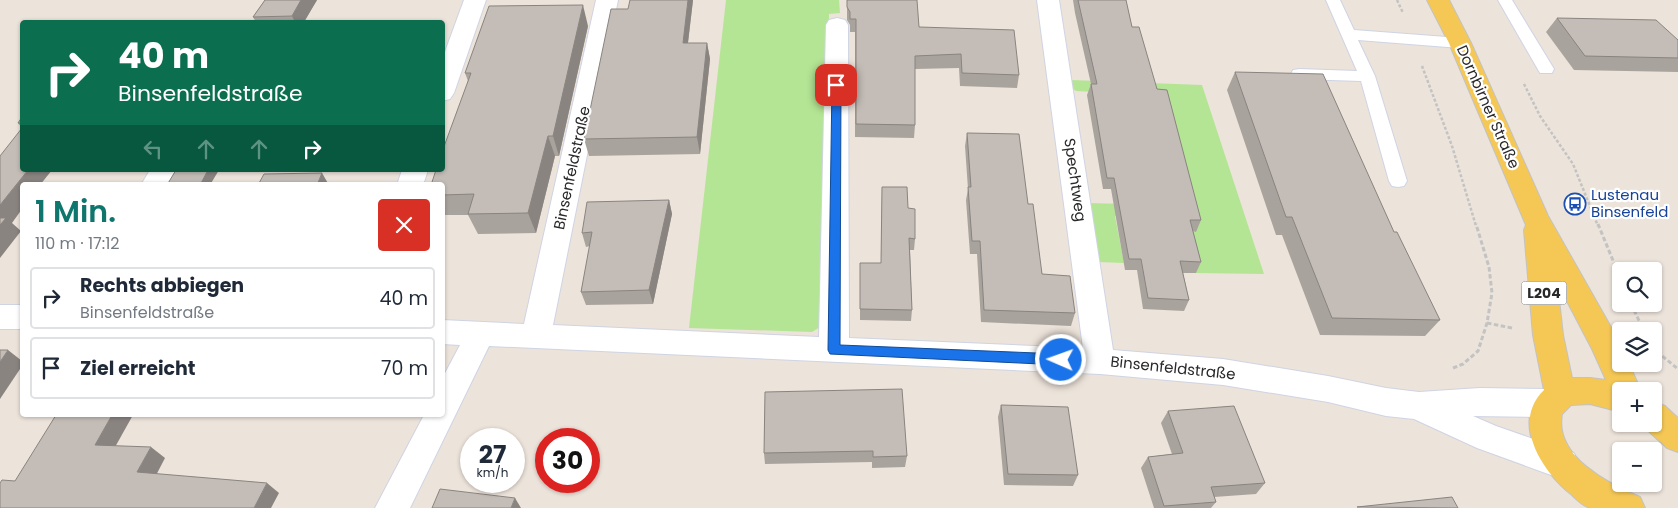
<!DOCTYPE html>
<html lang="de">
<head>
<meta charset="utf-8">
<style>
	:root { --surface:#fff; --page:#f2f2f3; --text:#1f2937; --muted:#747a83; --line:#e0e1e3; --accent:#0f766e }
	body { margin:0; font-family:Poppins,sans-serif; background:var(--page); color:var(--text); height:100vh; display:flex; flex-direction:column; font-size:19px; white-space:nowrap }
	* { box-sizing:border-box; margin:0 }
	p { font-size:16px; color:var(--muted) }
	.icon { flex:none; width:28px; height:28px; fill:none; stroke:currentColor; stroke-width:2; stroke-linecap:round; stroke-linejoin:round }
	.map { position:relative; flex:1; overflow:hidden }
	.panel { position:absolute; left:20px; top:182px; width:425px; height:235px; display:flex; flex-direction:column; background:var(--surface); border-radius:5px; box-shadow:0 1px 4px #0004 }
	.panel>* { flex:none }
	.guide { position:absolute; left:20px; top:20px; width:425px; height:152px; border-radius:5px; box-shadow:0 1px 4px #0004; background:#0b6e4f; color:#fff; overflow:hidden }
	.fabs { position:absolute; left:1612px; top:262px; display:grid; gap:10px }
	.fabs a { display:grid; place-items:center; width:50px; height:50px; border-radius:5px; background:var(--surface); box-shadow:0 1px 4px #0004; font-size:25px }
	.speed { position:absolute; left:460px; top:428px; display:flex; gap:10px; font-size:25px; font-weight:700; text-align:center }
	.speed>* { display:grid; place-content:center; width:65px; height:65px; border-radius:50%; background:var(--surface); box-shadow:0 1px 4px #0004; line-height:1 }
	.speed small { font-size:12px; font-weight:400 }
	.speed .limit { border:8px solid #d22; background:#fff; color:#111 }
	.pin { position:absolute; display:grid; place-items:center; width:42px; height:42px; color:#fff; margin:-21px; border-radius:10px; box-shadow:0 2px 8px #0006 }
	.me { position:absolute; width:55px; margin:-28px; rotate:272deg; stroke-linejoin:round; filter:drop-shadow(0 0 4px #0008) }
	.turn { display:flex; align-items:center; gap:18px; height:105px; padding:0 15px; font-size:22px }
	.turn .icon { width:65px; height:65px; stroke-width:2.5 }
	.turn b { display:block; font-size:35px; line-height:42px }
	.lanes { display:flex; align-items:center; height:48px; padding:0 15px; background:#0003; justify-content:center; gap:25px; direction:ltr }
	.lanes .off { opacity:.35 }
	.round { display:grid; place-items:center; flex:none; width:52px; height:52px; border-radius:5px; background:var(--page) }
	.summary { display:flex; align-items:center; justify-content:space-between; height:85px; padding:0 15px }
	h1 { font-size:30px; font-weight:600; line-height:38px; color:var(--accent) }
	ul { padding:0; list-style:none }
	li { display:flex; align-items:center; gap:15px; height:62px; margin:0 10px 8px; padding:0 5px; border:2px solid var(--line); border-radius:5px }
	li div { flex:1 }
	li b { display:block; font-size:19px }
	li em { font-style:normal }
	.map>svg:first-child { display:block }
	.green { fill:#b4e594 }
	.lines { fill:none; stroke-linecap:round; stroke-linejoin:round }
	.service-casing { stroke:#cfd4e3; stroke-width:2 }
	.minor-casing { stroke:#cfd4e3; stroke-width:2 }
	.primary-casing { stroke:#c3c3c3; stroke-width:2 }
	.path-far1 { stroke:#c3c3c3; stroke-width:2.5; stroke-dasharray:3 2; stroke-linecap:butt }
	.path { stroke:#c3c3c3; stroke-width:3; stroke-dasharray:4.5 2.5; stroke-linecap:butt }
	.service { fill:#fff; fill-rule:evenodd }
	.minor { fill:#fff; fill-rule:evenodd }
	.primary { fill:#f5c856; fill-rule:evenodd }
	.wall { fill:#a9a39d }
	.shaded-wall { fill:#898480 }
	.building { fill:#c4bdb7; stroke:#898480 }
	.route { fill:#1a73e8; stroke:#114b97 }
	.labels { text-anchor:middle; stroke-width:4.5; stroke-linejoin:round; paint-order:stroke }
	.shield { fill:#fff; stroke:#696969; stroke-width:1 }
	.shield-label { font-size:14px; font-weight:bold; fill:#292929 }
	.street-label { font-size:15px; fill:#292929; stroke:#fff }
	.transit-label { font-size:15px; fill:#164399; stroke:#fff; text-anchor:start }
</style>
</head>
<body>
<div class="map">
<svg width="1678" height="508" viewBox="0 0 1678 508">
	<rect width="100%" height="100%" fill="#ece3da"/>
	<g class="green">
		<polygon points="726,0 839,0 840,13 829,14 823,318 820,327 812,332 689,328"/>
		<polygon points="1071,80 1202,85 1264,274 1196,273 1182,218 1115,216 1124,263 1099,262 1088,203 1125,204 1116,93 1076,91 1072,88"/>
	</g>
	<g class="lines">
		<g class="service-casing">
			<g id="service">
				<polygon points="1326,0 1340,0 1354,30 1460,38 1465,40 1468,43 1465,46 1460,48 1358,40 1375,76 1407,181 1404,186 1398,187 1392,186 1389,181 1361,81 1299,79 1293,78 1291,74 1293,70 1299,69 1357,71"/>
				<polygon points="1498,0 1512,0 1554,69 1552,73 1540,73"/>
			</g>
		</g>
		<g class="minor-casing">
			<g id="minor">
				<polygon points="464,0 486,0 454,93 450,99 442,101 442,60"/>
				<polygon points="596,0 618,0 553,325 819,337 826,25 829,20 837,18 845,20 848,25 849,338 1083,348 1037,0 1059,0 1113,350 1223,359 1328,376 1386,388 1419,392 1480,388 1550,389 1561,393 1566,403 1561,413 1550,417 1473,416 1496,426 1574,453 1578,464 1574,475 1562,479 1477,448 1414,419 1386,416 1328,402 1223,385 1100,374 489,346 410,508 375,508 424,415 442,415 442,379 460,345 442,344 442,320 524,324"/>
				<polygon points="150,170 176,170 167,185 141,185"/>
				<polygon points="402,170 428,170 423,185 397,185"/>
				<rect x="0" y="305" width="22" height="24"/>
			</g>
		</g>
		<g class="primary-casing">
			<g id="primary">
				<path d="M1427,0H1449L1471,43L1548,216L1616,336L1621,348V364H1629L1641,391H1621V412L1590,404L1571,405L1562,414C1554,456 1608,484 1640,497L1645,508C1628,508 1608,508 1591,508C1584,507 1577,500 1572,495C1543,473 1510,423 1544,390L1533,335L1524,230L1526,225L1449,43ZM1557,282L1592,349L1606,380L1590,378H1572L1563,335Z"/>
				<polygon points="1654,402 1665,406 1678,418 1678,452 1667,448 1643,426 1642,424 1654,424"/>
			</g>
		</g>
		<g class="path-far1">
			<polyline points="1397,0 1403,13"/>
			<polyline points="1422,66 1452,146 1476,226"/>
			<polyline points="1524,84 1540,116 1573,164 1598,226"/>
		</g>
		<g class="path">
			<polyline points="1598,224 1621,280"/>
			<polyline points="1631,304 1644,331"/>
			<polyline points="1487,323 1512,328"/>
			<polyline points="1654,345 1661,355 1678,369"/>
			<polyline points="1453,368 1463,364 1478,351 1487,323 1492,293 1489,267 1476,224"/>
		</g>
		<use href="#service" class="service"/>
		<use href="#minor" class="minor"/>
		<use href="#primary" class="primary"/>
	</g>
	<g class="wall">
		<polygon points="265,0 317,0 304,22 256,22 253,17"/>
		<polygon points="693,0 688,43 707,43 710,59 700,154 589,156 584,139 628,9"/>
		<polygon points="847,0 919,27 1019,75 1017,88 960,86 959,68 915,69 915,125 914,138 855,137 855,32 850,32 850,25 847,20"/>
		<polygon points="1073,0 1126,0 1132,27 1157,89 1201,220 1196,232 1193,231 1201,262 1196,273 1183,273 1189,300 1184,311 1143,309 1137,270 1125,270 1111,189 1103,189 1087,95 1091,84 1075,13"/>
		<polygon points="1557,18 1678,40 1678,72 1574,70 1546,32"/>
		<polygon points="588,26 559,156 555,156 536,233 478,234 468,215 445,215 442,210 442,185 468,81 465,73"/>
		<polygon points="1235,72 1394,232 1440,320 1425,336 1320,335 1282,235 1276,235 1227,90"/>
		<polygon points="22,117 22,128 18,123"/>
		<polygon points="967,133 1028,204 1042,274 1075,313 1071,326 981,322 977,254 970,254 966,200 968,189 965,146"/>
		<polygon points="882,187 908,208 915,239 914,250 910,250 912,310 911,321 860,320 860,263 881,263"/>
		<polygon points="669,200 672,214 653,304 586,305 581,292 590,246 586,247 582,233"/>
		<polygon points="765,392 907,456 905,467 872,468 872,462 765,464 764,453"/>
		<polygon points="1001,405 1078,475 1073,486 1004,485 998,417"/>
		<polygon points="1168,411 1265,483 1256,494 1214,497 1216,502 1211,508 1154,508 1141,468 1148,457 1172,454 1161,423"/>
	</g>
	<g class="shaded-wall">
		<polygon points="301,0 317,0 304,22 295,22 292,16"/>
		<polygon points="688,0 693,0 686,59 683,43"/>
		<polygon points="583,5 588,26 559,156 553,136"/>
		<polygon points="707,43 710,59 700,154 697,137"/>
		<polygon points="548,136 555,156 536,233 528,213"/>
		<polygon points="28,170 52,170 40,185 22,185 22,209 12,223 21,231 0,258 0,205"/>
		<polygon points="208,170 219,170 210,185 200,185"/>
		<polygon points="322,173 329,185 317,185"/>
		<polygon points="669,200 672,214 653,304 649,290"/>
		<polygon points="8,350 22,361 22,366 0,399 0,362"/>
		<polygon points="112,415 133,415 110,456 95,445"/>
		<polygon points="151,447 165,458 152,483 137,472"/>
		<polygon points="267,483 279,493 271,508 254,508"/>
		<polygon points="515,498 521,508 511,508"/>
	</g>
	<g class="building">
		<polygon points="265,0 301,0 292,16 253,17"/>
		<polygon points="630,0 688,0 683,43 707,43 697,137 584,139 611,9 628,9"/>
		<polygon points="847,0 917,0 919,27 1014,30 1019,75 962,73 961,54 915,56 915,125 856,124 856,19 850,19 850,12 847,7"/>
		<polygon points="1078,0 1126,0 1132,27 1139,27 1157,89 1167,90 1201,220 1190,220 1201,262 1180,261 1189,300 1148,298 1141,259 1129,259 1114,178 1107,178 1091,84 1097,84"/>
		<polygon points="583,5 553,136 548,136 528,213 468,214 474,194 442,195 442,185 431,185 436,170 442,170 442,152 471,73 465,73 489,6"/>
		<polygon points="1557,18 1656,20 1678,40 1678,58 1585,56"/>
		<polygon points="1235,72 1323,74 1394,232 1397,232 1440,320 1332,318 1292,217 1286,217"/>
		<polygon points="22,117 22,123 18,123"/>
		<polygon points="22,128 22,170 28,170 0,205 0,156"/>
		<polygon points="967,133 1019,134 1028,204 1033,204 1042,274 1070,276 1075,313 984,310 980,241 972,241 968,187 971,187"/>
		<polygon points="176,170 208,170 200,185 167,185"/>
		<polygon points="322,173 317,185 258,185 264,174"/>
		<polygon points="882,187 907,187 908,208 915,209 915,239 909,238 912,310 860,309 860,263 881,263"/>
		<polygon points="669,200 649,290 581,292 592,232 582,233 587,202"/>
		<polygon points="0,218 6,218 0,225"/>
		<polygon points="0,350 8,350 0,362"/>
		<polygon points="902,389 907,456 873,457 873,451 764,453 765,392"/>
		<polygon points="1001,405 1068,407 1078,475 1008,474"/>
		<polygon points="1234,406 1265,483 1211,487 1216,502 1164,506 1148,457 1183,453 1168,411"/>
		<polygon points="56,415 112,415 95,445 151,447 137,472 267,483 254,508 0,508 0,483 2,480 15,481"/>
		<polygon points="440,489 515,498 511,508 432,508"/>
		<polygon points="1452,497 1458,508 1357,507"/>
	</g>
	<polygon class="route" points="836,82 841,85 840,345 1061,354 1065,356 1067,360 1065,363 1061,365 830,354 828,350 832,85"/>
	<defs>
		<g id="bus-ring" transform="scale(1.125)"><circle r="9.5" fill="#fff" stroke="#1a4fb4" stroke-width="1.5"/><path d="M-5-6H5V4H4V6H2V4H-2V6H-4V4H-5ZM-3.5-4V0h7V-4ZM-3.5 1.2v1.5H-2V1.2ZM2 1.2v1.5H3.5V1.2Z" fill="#1a4fb4"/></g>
	</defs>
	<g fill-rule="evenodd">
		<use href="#bus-ring" x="1575" y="204"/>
	</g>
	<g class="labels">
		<rect class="shield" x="1521.5" y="281.5" width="45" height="23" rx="4"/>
		<g class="shield-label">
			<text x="1544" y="298">L204</text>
		</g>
		<g class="street-label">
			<text transform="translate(1488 107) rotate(66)" y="5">Dornbirner Straße</text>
			<text transform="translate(572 168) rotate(-78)" y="5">Binsenfeldstraße</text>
			<text transform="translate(1075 180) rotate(82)" y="5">Spechtweg</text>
			<text transform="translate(1173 368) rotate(6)" y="5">Binsenfeldstraße</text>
		</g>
		<g class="transit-label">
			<text x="1591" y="200">Lustenau<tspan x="1591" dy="17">Binsenfeld</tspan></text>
		</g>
	</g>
</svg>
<div class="fabs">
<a><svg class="icon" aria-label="search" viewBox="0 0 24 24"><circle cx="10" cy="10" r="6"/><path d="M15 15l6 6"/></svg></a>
<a><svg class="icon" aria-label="layers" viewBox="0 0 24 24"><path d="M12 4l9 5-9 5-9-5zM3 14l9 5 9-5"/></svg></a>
<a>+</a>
<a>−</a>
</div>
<div class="speed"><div>27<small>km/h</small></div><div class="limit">30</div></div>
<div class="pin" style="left:836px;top:85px;background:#d93025"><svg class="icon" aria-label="arrive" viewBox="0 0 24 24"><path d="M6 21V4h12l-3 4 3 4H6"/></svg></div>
<svg class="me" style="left:1061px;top:360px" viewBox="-20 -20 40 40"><circle r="17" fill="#1a73e8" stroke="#fff" stroke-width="3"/><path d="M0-11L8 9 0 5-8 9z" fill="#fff"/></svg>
<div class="guide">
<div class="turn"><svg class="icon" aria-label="right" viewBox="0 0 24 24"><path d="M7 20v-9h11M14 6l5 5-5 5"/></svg><div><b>40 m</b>Binsenfeldstraße</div></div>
<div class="lanes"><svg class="icon off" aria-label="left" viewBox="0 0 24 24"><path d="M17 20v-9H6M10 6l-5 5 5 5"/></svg><svg class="icon off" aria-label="ahead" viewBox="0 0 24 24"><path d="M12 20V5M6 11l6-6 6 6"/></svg><svg class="icon off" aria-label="ahead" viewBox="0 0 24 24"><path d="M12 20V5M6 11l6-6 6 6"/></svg><svg class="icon" aria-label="right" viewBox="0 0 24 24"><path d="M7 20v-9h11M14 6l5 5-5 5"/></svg></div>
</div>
<section class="panel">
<div class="summary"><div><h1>1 Min.</h1><p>110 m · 17:12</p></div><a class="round" style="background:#d93025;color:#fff"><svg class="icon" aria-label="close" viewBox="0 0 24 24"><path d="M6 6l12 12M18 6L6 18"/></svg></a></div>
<ul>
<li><svg class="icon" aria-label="right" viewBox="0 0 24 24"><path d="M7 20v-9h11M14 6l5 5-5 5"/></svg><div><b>Rechts abbiegen</b><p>Binsenfeldstraße</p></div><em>40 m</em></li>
<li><svg class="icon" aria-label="arrive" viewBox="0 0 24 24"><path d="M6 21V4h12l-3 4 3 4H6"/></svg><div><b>Ziel erreicht</b></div><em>70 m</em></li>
</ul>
</section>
</div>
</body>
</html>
